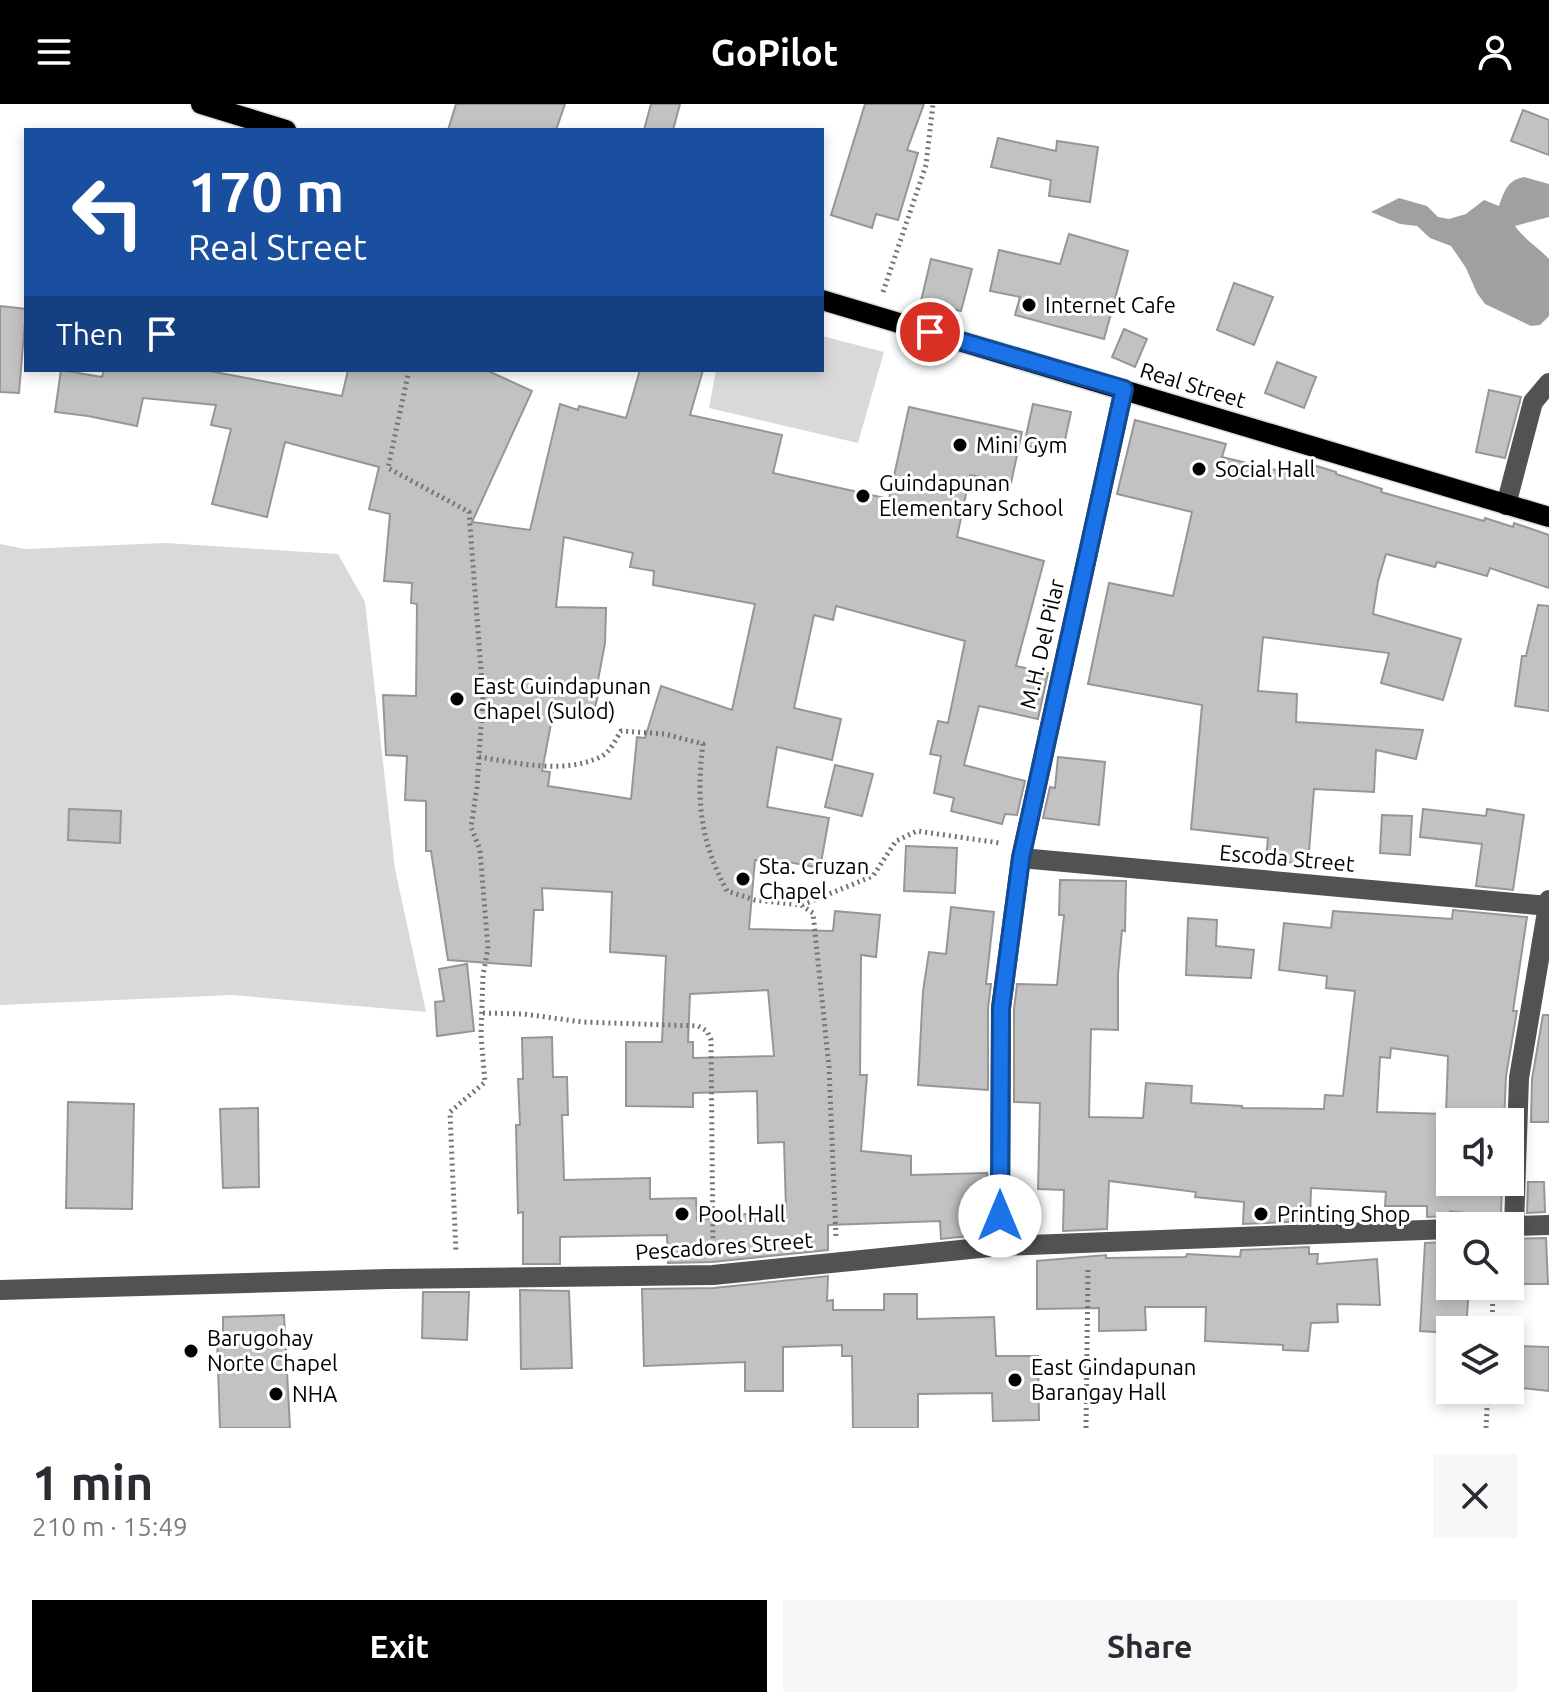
<!DOCTYPE html>
<html lang="en">
<head>
<meta charset="utf-8">
<style>
	:root { --surface:#fff; --page:#f7f7f7; --text:#2b2b33; --muted:#7c7c81; --accent:#000 }
	body { margin:0; font-family:Ubuntu,sans-serif; background:var(--page); color:var(--text); height:100vh; display:flex; flex-direction:column; font-size:30px; white-space:nowrap }
	* { box-sizing:border-box; margin:0 }
	p { font-size:26px; color:var(--muted) }
	.icon { flex:none; width:44px; height:44px; fill:none; stroke:currentColor; stroke-width:2; stroke-linecap:round; stroke-linejoin:round }
	.map { position:relative; height:1324px; overflow:hidden }
	.panel { display:flex; flex-direction:column; background:var(--surface); flex:1 }
	.panel>* { flex:none }
	.guide { position:absolute; left:24px; top:24px; width:800px; height:244px; border-radius:0px; box-shadow:0 4px 12px #0003; background:#1a4fa0; color:#fff; overflow:hidden }
	.fabs { position:absolute; left:1436px; top:1004px; display:grid; gap:16px }
	.fabs a { display:grid; place-items:center; width:88px; height:88px; border-radius:0px; background:var(--surface); box-shadow:0 4px 12px #0003; font-size:40px }
	.pin { position:absolute; display:grid; place-items:center; width:68px; height:68px; color:#fff; margin:-34px; border:4px solid #fff; border-radius:50%; box-shadow:0 2px 8px #0007 }
	.me { position:absolute; width:88px; margin:-44px; rotate:0deg; stroke-linejoin:round; filter:drop-shadow(0 0 6px #0008) }
	.turn { display:flex; align-items:center; gap:28px; height:168px; padding:0 32px; font-size:36px }
	.turn .icon { width:104px; height:104px; stroke-width:2.5 }
	.turn b { display:block; font-size:56px; line-height:68px }
	.then { display:flex; align-items:center; height:76px; padding:0 32px; background:#0003; gap:16px; font-size:30px }
	.round { display:grid; place-items:center; flex:none; width:84px; height:84px; border-radius:0px; background:var(--page) }
	.overview { display:flex; align-items:center; justify-content:space-between; height:136px; padding:0 32px }
	h1 { font-size:48px; font-weight:700; line-height:60px }
	.cta { display:flex; gap:16px; margin-top:auto; padding:16px 32px }
	.cta a { flex:1; height:92px; border-radius:0px; background:var(--accent); color:#fff; font-size:32px; font-weight:700; line-height:92px; text-align:center }
	.cta a+a { background:var(--page); color:var(--text) }
	header { display:flex; justify-content:space-between; align-items:center; height:104px; padding:0 32px; background:var(--accent); color:#fff; font-size:36px; font-weight:700 }
	.map>svg:first-child { display:block }
	.green { fill:#d9d9d9 }
	.water { fill:#a0a0a0 }
	.building { fill:#c2c2c2; stroke:#969696; stroke-width:2; fill-rule:evenodd }
	.lines { fill:none; stroke-linecap:round; stroke-linejoin:round }
	.major-casing { stroke:#dbdbdb; stroke-width:23 }
	.path { stroke:#747474; stroke-width:5; stroke-dasharray:2 4; stroke-linecap:butt }
	.minor { stroke:#525252; stroke-width:20 }
	.major { stroke:#000; stroke-width:20 }
	.route-casing { stroke:#114b97; stroke-width:20 }
	.route { stroke:#1a73e8; stroke-width:14 }
	.poi-dot { fill:#000; stroke:#fff; stroke-width:3 }
	.labels { text-anchor:middle; stroke-width:6; stroke-linejoin:round; paint-order:stroke }
	.poi-label { font-size:22px; fill:#000; stroke:#fff; text-anchor:start }
	.street-label { font-size:22px; fill:#000; stroke:#fff }
</style>
</head>
<body>
<header><svg class="icon" aria-label="menu" viewBox="0 0 24 24"><path d="M4 6h16M4 12h16M4 18h16"/></svg>GoPilot<svg class="icon" aria-label="person" viewBox="0 0 24 24"><circle cx="12" cy="8" r="4"/><path d="M4 21q1-7 8-7t8 7"/></svg></header>
<div class="map">
<svg width="1549" height="1324" viewBox="0 0 1549 1324">
	<rect width="100%" height="100%" fill="#fff"/>
	<g class="green">
		<polygon points="822,232 884,248 858,339 709,304 716,266 822,266"/>
		<polygon points="165,439 338,450 365,498 395,765 426,908 232,891 0,901 0,440 25,445"/>
	</g>
	<path class="water" d="M1524,73L1549,80V113L1515,122C1525,136 1538,143 1549,155V212L1540,221L1531,222L1485,200L1477,189L1466,164L1451,142L1430,134L1417,122L1400,120L1371,108L1399,94L1427,102L1438,113L1449,115L1466,110L1484,96L1499,102C1504,88 1507,76 1524,73Z"/>
	<g class="building">
		<polygon points="456,0 565,0 556,26 448,26"/>
		<polygon points="651,0 680,0 673,26 644,26"/>
		<polygon points="865,0 924,0 907,46 918,49 898,116 876,110 872,124 831,111"/>
		<polygon points="1523,6 1549,16 1549,51 1511,37"/>
		<polygon points="998,34 1056,47 1057,37 1098,43 1090,98 1049,92 1051,76 991,63"/>
		<polygon points="1069,130 1128,147 1104,235 1015,211 1020,193 990,187 999,146 1060,160"/>
		<polygon points="931,155 972,165 961,207 921,197"/>
		<polygon points="1234,179 1273,193 1254,241 1217,226"/>
		<polygon points="0,202 26,205 19,289 0,288"/>
		<polygon points="1124,225 1147,235 1135,263 1112,253"/>
		<polygon points="1277,258 1316,273 1304,304 1265,289"/>
		<path d="M61,266L102,273L104,266H204L342,292L348,266H486L532,287L472,418L530,426L560,300L578,306L579,302L626,314L640,266H703L690,311L782,331L773,369L889,395L909,303L1022,328L1011,379L970,371L957,433L1044,457L1016,562L1048,569L1038,615L979,602L964,661L1025,677L1017,711L1005,710L1002,720L951,707L954,694L934,689L941,652L930,650L938,617L948,619L965,537L836,502L833,516L814,511L794,604L841,615L832,656L777,643L767,703L829,714L820,764L762,753L761,757L755,756L749,825L833,827L835,807L880,811L876,853L861,851L860,971H867L861,1047L911,1052V1071L987,1069V1130L941,1135L940,1117L828,1121V1146L712,1158L668,1159L667,1131L560,1133V1160H523V1108L518,1109L516,1021H520L518,975H523L522,934L552,933L553,973H567L568,1011H562L564,1076L650,1074V1095L696,1094L697,1116L786,1105L784,1038L758,1039L757,987L693,989V1003L626,1002V938H662L666,852L610,848L612,788L542,784L543,806H534L531,862L448,856L431,747H426V697L405,696L407,652L386,651L383,591L416,592L417,500L411,499L412,479L384,477L390,410L369,405L379,363L285,338L267,413L212,400L231,325L211,321L216,301L143,294L137,322L88,312L55,308ZM564,433L633,449L630,463L654,467L653,481L755,500L732,606L661,582L645,634L637,633L631,695L548,682L550,668L542,667L554,604L592,614L599,588L596,587L605,539L606,504L556,503ZM768,886L774,952L693,954V938H688L690,890Z"/>
		<polygon points="1489,286 1521,293 1505,354 1476,348"/>
		<polygon points="1033,300 1071,308 1062,350 1024,341"/>
		<polygon points="1135,316 1226,340 1222,353 1301,372 1304,358 1336,368 1336,370 1382,385 1381,388 1484,417 1485,414 1513,423 1514,419 1549,431 1549,484 1490,464 1487,472 1437,458 1435,463 1386,450 1378,477 1373,510 1461,535 1443,596 1381,579 1389,549 1263,533 1258,587 1297,590 1296,618 1423,626 1416,655 1376,646 1374,688 1314,685 1308,760 1266,756 1268,734 1191,725 1202,601 1088,580 1109,479 1173,492 1192,408 1117,390"/>
		<polygon points="1538,501 1549,502 1549,607 1515,602 1522,552 1526,552"/>
		<polygon points="1058,653 1105,658 1099,721 1043,714 1050,683 1055,684"/>
		<polygon points="835,661 873,670 862,712 825,703"/>
		<polygon points="69,705 121,707 120,739 68,736"/>
		<polygon points="1423,705 1486,712 1487,705 1524,711 1513,786 1476,782 1482,740 1420,733"/>
		<polygon points="1382,711 1412,712 1410,751 1380,749"/>
		<polygon points="906,742 957,744 955,789 904,787"/>
		<path d="M1060,776L1126,777L1125,827L1122,826L1118,870V926L1091,925L1089,1013L1143,1014L1146,979L1192,982L1191,999L1242,1002V1004L1324,1005L1325,991L1343,992L1355,887L1326,884L1327,872L1279,866L1284,819L1331,824L1333,807L1452,815L1453,806L1527,813L1513,907H1517L1506,972L1504,1018H1450V1078H1502L1501,1113L1450,1107V1112L1427,1113V1102H1385L1386,1088L1311,1084L1310,1117L1243,1120L1244,1098L1195,1093L1196,1088L1109,1077L1107,1125L1063,1127L1064,1086L1038,1085L1040,999L1014,998V905L1017,880L1057,881L1064,811H1059ZM1391,944L1448,952L1446,1010L1377,1008L1380,953L1390,954Z"/>
		<polygon points="951,803 994,808 986,880 991,880 988,904 988,986 918,981 923,887 929,848 946,850"/>
		<polygon points="1188,814 1217,816 1216,842 1254,846 1251,874 1186,871"/>
		<polygon points="467,860 474,927 437,932 435,898 444,897 439,865"/>
		<polygon points="1543,911 1549,911 1549,1018 1531,1018 1532,975"/>
		<polygon points="68,998 134,1000 132,1105 66,1104"/>
		<polygon points="258,1004 259,1083 223,1084 220,1005"/>
		<polygon points="1528,1078 1544,1078 1545,1108 1527,1109"/>
		<polygon points="1546,1134 1548,1180 1510,1180 1510,1135"/>
		<polygon points="1450,1138 1450,1182 1469,1182 1466,1226 1450,1226 1450,1229 1420,1227 1425,1139"/>
		<polygon points="1309,1143 1309,1150 1318,1150 1317,1160 1377,1155 1380,1201 1337,1200 1338,1218 1311,1219 1308,1247 1283,1246 1283,1241 1205,1237 1206,1203 1145,1203 1146,1226 1099,1227 1099,1204 1037,1205 1037,1157 1106,1151 1106,1154 1186,1153 1187,1150 1240,1153 1241,1146"/>
		<polygon points="828,1172 827,1197 833,1196 833,1206 884,1206 884,1190 917,1190 917,1215 994,1213 996,1252 1038,1252 1039,1316 993,1317 992,1289 918,1290 918,1324 853,1324 852,1252 842,1252 842,1241 783,1243 783,1287 745,1287 745,1258 644,1262 642,1185 714,1184"/>
		<polygon points="520,1186 569,1187 572,1264 521,1265"/>
		<polygon points="423,1188 469,1188 467,1236 422,1234"/>
		<polygon points="284,1211 290,1324 220,1324 217,1234 223,1234 223,1213"/>
		<polygon points="1519,1242 1549,1243 1549,1287 1512,1283 1515,1255 1519,1256"/>
	</g>
	<g class="lines">
		<g class="major-casing">
			<g id="major">
				<polyline points="201,0 286,26"/>
				<polyline points="822,196 1549,413"/>
			</g>
		</g>
		<g class="path">
			<polyline points="883,188 926,61 933,0"/>
			<polyline points="409,266 388,364 469,408 483,593 477,683 471,723 480,746 488,845 483,871 481,931 485,978 450,1008 456,1149"/>
			<path d="M479,653C518,659 565,671 602,652C610,648 616,635 621,627L665,630L703,640C696,696 700,737 727,787L755,796L801,801L813,809L829,963L836,1133"/>
			<polyline points="802,801 873,772 896,737 917,727 1000,739"/>
			<polyline points="483,909 524,910 582,918 698,922 707,927 711,936 713,1147"/>
			<polyline points="1492,1226 1493,1182"/>
			<polyline points="1086,1324 1088,1165"/>
			<polyline points="1486,1324 1488,1286"/>
		</g>
		<g class="minor">
			<polyline points="1506,401 1533,298 1549,279"/>
			<polyline points="1021,754 1548,802"/>
			<polyline points="1510,1122 1549,1121"/>
			<polyline points="1514,1122 1519,974 1549,796"/>
			<polyline points="1000,1142 1001,904 1021,754 1124,285"/>
			<polyline points="0,1186 388,1175 713,1171 1000,1142 1450,1125"/>
		</g>
		<use href="#major" class="major"/>
	</g>
	<g class="lines">
		<g class="route-casing">
			<polyline id="route" points="930,228 1124,285 1021,754 1001,904 1000,1112"/>
		</g>
		<use href="#route" class="route"/>
	</g>
	<g class="poi-dot">
		<circle cx="1029" cy="201" r="8"/>
		<circle cx="960" cy="341" r="8"/>
		<circle cx="1199" cy="365" r="8"/>
		<circle cx="863" cy="392" r="8"/>
		<circle cx="457" cy="595" r="8"/>
		<circle cx="743" cy="775" r="8"/>
		<circle cx="682" cy="1110" r="8"/>
		<circle cx="1261" cy="1110" r="8"/>
		<circle cx="191" cy="1247" r="8"/>
		<circle cx="1015" cy="1276" r="8"/>
		<circle cx="276" cy="1290" r="8"/>
	</g>
	<g class="labels">
		<g class="poi-label">
			<text x="1045" y="209">Internet Cafe</text>
			<text x="976" y="349">Mini Gym</text>
			<text x="1215" y="373">Social Hall</text>
			<text x="879" y="387">Guindapunan<tspan x="879" dy="25">Elementary School</tspan></text>
			<text x="473" y="590">East Guindapunan<tspan x="473" dy="25">Chapel (Sulod)</tspan></text>
			<text x="759" y="770">Sta. Cruzan<tspan x="759" dy="25">Chapel</tspan></text>
			<text x="698" y="1118">Pool Hall</text>
			<text x="1277" y="1118">Printing Shop</text>
			<text x="207" y="1242">Barugohay<tspan x="207" dy="25">Norte Chapel</tspan></text>
			<text x="1031" y="1271">East Gindapunan<tspan x="1031" dy="25">Barangay Hall</tspan></text>
			<text x="292" y="1298">NHA</text>
		</g>
		<g class="street-label">
			<text transform="translate(1193 281) rotate(17)" y="8">Real Street</text>
			<text transform="translate(1042 540) rotate(-77)" y="8">M.H. Del Pilar</text>
			<text transform="translate(1287 754) rotate(5)" y="8">Escoda Street</text>
			<text transform="translate(724 1142) rotate(-4)" y="8">Pescadores Street</text>
		</g>
	</g>
</svg>
<div class="fabs">
<a><svg class="icon" aria-label="sound" viewBox="0 0 24 24"><path d="M4 9h4l5-4v14l-5-4H4zM17 9q2 3 0 6"/></svg></a>
<a><svg class="icon" aria-label="search" viewBox="0 0 24 24"><circle cx="10" cy="10" r="6"/><path d="M15 15l6 6"/></svg></a>
<a><svg class="icon" aria-label="layers" viewBox="0 0 24 24"><path d="M12 4l9 5-9 5-9-5zM3 14l9 5 9-5"/></svg></a>
</div>
<div class="pin" style="left:930px;top:228px;background:#d93025"><svg class="icon" aria-label="arrive" viewBox="0 0 24 24"><path d="M6 21V4h12l-3 4 3 4H6"/></svg></div>
<svg class="me" style="left:1000px;top:1112px" viewBox="-20 -20 40 40"><circle r="19" fill="#fff"/><path d="M0-13L10 11 0 6-10 11z" fill="#1a73e8"/></svg>
<div class="guide">
<div class="turn"><svg class="icon" aria-label="left" viewBox="0 0 24 24"><path d="M17 20v-9H6M10 6l-5 5 5 5"/></svg><div><b>170 m</b>Real Street</div></div>
<div class="then">Then<svg class="icon" aria-label="arrive" viewBox="0 0 24 24"><path d="M6 21V4h12l-3 4 3 4H6"/></svg></div>
</div>
</div>
<section class="panel">
<div class="overview"><div><h1>1 min</h1><p>210 m · 15:49</p></div><a class="round"><svg class="icon" aria-label="close" viewBox="0 0 24 24"><path d="M6 6l12 12M18 6L6 18"/></svg></a></div>
<div class="cta"><a>Exit</a><a>Share</a></div>
</section>
</body>
</html>
